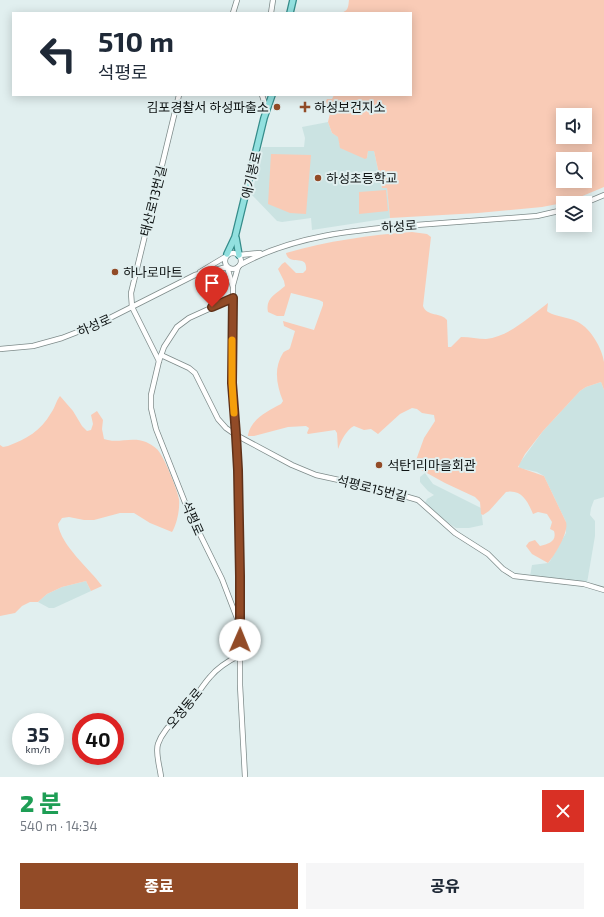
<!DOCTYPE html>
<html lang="ko">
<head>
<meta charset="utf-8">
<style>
	:root { --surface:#fff; --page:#f6f6f7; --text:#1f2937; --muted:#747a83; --accent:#924b27 }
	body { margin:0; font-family:"Exo 2","Noto Sans KR",sans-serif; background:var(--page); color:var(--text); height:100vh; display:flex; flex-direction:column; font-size:15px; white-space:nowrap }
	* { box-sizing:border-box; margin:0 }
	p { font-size:13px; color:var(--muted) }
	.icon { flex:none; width:22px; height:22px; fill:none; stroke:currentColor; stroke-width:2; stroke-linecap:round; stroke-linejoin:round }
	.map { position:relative; height:777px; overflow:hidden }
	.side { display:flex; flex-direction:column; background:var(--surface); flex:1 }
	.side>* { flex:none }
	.hud { position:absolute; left:12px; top:12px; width:400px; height:84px; border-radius:0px; box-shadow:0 2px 10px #0003; background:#fff; color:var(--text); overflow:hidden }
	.fabs { position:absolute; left:556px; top:108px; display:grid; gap:8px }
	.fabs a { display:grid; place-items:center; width:36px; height:36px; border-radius:0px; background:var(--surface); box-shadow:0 2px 10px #0003; font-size:20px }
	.speed { position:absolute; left:12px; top:713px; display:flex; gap:8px; font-size:20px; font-weight:700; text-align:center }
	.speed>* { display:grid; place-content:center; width:52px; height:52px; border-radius:50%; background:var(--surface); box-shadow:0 2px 10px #0003; line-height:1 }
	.speed small { font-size:10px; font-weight:400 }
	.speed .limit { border:6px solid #d22; background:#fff; color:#111 }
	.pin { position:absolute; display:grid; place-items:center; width:34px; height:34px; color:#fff; margin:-41px -17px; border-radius:50% 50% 50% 0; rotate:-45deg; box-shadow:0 0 4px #0007 }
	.pin .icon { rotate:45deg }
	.me { position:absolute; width:44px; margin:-22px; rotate:1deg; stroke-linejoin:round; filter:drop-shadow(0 0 3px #0008) }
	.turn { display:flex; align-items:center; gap:14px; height:84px; padding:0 20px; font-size:18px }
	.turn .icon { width:52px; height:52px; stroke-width:2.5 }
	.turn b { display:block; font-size:28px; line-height:34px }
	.round { display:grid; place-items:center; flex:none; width:42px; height:42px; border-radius:0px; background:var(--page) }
	.summary { display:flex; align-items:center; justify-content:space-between; height:68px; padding:0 20px }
	h1 { font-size:24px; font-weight:800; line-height:30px; color:#1e9e55 }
	.action { display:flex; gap:8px; margin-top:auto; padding:8px 20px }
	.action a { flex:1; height:46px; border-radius:0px; background:var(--accent); color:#fff; font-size:16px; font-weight:800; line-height:46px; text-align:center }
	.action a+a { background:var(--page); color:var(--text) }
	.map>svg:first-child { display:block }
	.built { fill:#cbe3e2 }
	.green { fill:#f9cbb6; fill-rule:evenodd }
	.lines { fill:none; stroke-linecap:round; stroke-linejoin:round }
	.minor-casing { stroke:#7e8b8a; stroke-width:6 }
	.major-casing { stroke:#358c8a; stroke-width:8 }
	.minor { stroke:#fff; stroke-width:4.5 }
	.major { stroke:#92e0df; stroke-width:5.5 }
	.route-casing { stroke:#5f3119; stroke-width:10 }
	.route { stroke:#924b27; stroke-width:7 }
	.slow { stroke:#f59e0b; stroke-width:7 }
	.poi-dot { fill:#924b27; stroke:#e1efef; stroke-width:1.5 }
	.labels { text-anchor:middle; stroke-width:4; stroke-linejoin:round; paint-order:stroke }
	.poi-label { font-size:13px; fill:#0f1414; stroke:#e1efef; text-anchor:start }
	.street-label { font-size:13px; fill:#0f1414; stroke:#e1efef }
</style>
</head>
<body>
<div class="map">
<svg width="604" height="777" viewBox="0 0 604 777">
	<rect width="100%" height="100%" fill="#e1efef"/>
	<g class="built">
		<polygon points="328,122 332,133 339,137 339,143 343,149 353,152 363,158 367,158 368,151 374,151 382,188 387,188 390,218 312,230 311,218 282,222 277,221 252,195 262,147 304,147 305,138 302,127"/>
		<polygon points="601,382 604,390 604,497 594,500 591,508 590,515 595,521 595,536 587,583 530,576 532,565 548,563 550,561 566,533 566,522 544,476 537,472 519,468 519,464 543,431 580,391 586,387"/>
		<polygon points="425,473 433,484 481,508 483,525 469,528 456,528 447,522 425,503 427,499 434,495 428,491 420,482 420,477"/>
		<polygon points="86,581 91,591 54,608 49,608 38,602 47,594 62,587"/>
	</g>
	<g class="green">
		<path d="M349,0H604V187L568,202L542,207L478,213L390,218L387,188H382L374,151H368L367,158L365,159L340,148L338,137L332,133L328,122L330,113L326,101L327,99H332L334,95H411V13H341C348,10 348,9 349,0ZM563,115H585V137H563ZM563,159H585V181H563Z"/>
		<polygon points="271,154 311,155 306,214 290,213 268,204"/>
		<polygon points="386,190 388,211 359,214 359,192"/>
		<path d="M412,232L427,234L431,237L423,306C427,317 441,312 447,320L448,347H451L461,337C470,337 478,339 486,339C510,336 529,317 548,303L547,311L548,312C557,317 568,317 578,322C591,329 602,348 604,362C604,371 604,381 604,390L601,382L586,387L580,391L543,431L525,454L518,467L544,476L566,522C569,532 555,555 548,563L532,554L526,546L529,542L535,540L540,546C549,544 557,541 554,531L550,529L552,522L547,514L538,512L533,514C528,502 522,489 506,492L489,511L483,515L481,514L480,502L475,497L445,483L416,467L415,463L424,438L435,421L434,415L422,413L417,409L412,408L400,414L378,434L371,429L364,430L354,426C346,430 341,441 338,449L337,433L335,430L308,434L307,433L309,428L306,426L288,427L254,436H248V435C251,419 268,411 281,404L283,401C277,386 273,369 283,353C285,350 288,351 290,348L295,331L284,326L283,321L314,330L323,305V302L319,300L291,293L284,316H277L268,312C265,298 276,294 285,286L284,281L278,269L282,264L285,262L296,273H303L306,270C308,253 289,267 286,253C328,241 369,235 412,232Z"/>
		<path d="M60,396L73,411L82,426L87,431L91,430L93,424L91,415L97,411L103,420L102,429L104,439C117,444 132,436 146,442C152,445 157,448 160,453C166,462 177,489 179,499C180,509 177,524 172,532L150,523L134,513H120L94,520H84L69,517L62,518L58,524C61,546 90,569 102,586L91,591L86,581L62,587L47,594L38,602H30L22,606L15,613L0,616V445L3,447L8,446C26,439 41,431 51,413C55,408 56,401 60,396Z"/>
	</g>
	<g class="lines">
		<g class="minor-casing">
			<g id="minor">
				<polyline points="233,13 237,0"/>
				<polyline points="271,13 273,0"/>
				<polyline points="262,95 267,110"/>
				<polyline points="585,203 604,195"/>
				<circle cx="233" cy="261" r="8"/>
				<polyline points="239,255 260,253"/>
				<path d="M240,265C294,235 356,230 416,225C456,222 497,219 537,216L563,210"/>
				<polyline points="200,272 225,257"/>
				<polyline points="233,285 238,267"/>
				<polyline points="233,298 189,318 177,327 164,347 159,361 151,395 151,408 156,429 188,510 222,579 240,626 240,685 245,777"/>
				<polyline points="0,349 33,346 62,338 98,324 195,275 227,267 233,287 232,383 236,435 238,470 240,576 240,626"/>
				<polyline points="161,355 189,368 195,373 218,419 226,428 236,435 292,465 316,475 380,489 418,500 455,533 488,554 503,569 514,576 584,584 604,590"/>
				<polyline points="159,361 132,307 131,293 179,95"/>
				<path d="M161,777C160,767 155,753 158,744C163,729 176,720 186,708C195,699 201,687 210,677C218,667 228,661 240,655"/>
			</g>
		</g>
		<g class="major-casing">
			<g id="major">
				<polyline points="290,13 293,0"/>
				<polyline points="236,238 239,255"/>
				<polyline points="227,254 235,237 264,118 272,95"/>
			</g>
		</g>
		<use href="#minor" class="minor"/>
		<use href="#major" class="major"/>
	</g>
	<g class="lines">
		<g class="route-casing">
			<polyline id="route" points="212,307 233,298 232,383 236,435 238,470 240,576 240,640"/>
		</g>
		<use href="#route" class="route"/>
		<polyline class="slow" points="232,340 232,383 234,413"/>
	</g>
	<g class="poi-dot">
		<circle cx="277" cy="107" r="4"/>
		<path d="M303 101h4v4h4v4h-4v4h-4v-4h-4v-4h4z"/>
		<circle cx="318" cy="178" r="4"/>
		<circle cx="115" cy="272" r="4"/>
		<circle cx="379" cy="465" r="4"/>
	</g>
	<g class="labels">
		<g class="poi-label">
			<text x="269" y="112" text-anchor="end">김포경찰서 하성파출소</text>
			<text x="314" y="112">하성보건지소</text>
			<text x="326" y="183">하성초등학교</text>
			<text x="123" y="277">하나로마트</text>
			<text x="387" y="470">석탄1리마을회관</text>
		</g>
		<g class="street-label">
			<text transform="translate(251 175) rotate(-77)" y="5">애기봉로</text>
			<text transform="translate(153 201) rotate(-76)" y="5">태산로13번길</text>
			<text transform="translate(399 226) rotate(-4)" y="5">하성로</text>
			<text transform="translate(94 325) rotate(-24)" y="5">하성로</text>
			<text transform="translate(372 488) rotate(14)" y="5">석평로15번길</text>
			<text transform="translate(193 518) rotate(66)" y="5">석평로</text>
			<text transform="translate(184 708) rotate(-50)" y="5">오정동로</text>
		</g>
	</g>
</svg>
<div class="fabs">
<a><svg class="icon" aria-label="sound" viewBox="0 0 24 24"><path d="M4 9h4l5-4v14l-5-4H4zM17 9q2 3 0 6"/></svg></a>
<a><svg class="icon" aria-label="search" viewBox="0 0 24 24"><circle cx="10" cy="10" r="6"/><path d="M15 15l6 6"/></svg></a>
<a><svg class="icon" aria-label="layers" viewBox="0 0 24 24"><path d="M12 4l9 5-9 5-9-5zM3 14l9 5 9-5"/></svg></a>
</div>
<div class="speed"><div>35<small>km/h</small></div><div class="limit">40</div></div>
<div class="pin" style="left:212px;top:307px;background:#d93025"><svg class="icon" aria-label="arrive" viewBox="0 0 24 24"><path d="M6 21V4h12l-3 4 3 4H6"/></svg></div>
<svg class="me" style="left:240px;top:640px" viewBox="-20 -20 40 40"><circle r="19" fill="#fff"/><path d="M0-13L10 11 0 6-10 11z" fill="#924b27"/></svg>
<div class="hud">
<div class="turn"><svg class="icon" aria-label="left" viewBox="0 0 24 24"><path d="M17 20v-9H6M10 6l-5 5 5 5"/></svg><div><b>510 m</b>석평로</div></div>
</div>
</div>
<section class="side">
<div class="summary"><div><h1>2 분</h1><p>540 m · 14:34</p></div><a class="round" style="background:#d93025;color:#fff"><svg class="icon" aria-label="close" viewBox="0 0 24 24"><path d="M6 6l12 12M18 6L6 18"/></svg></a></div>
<div class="action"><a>종료</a><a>공유</a></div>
</section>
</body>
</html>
